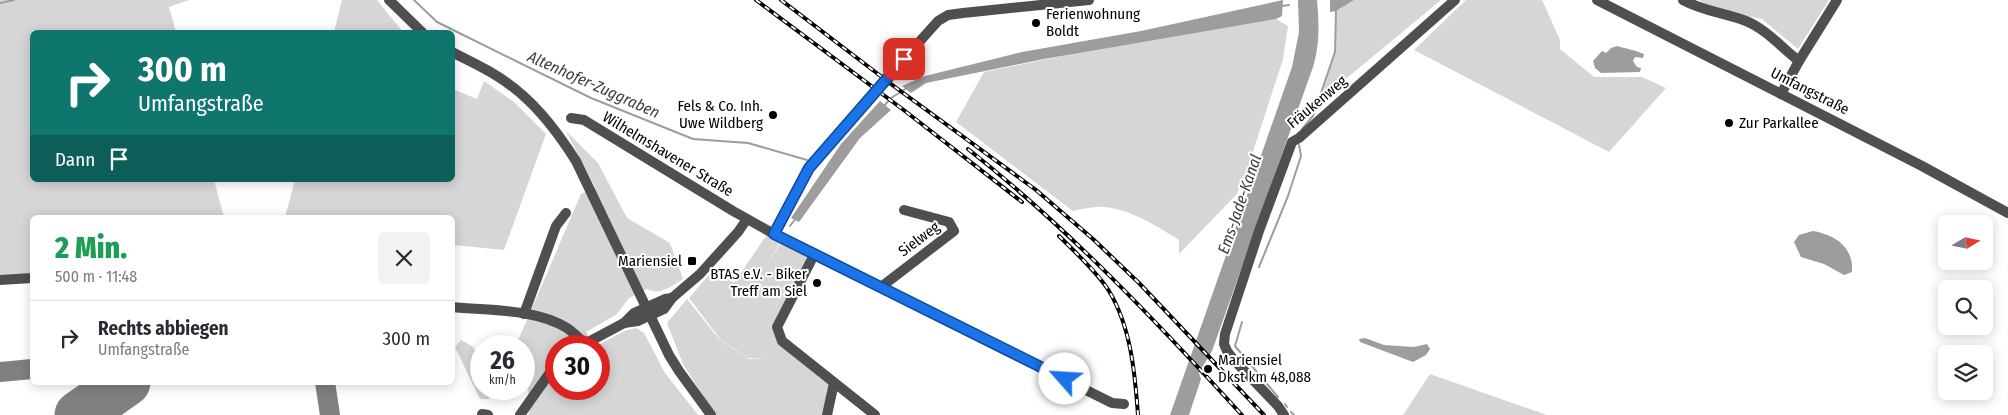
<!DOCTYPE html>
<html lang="de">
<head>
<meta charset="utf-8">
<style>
	:root { --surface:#fff; --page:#f2f2f3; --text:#2b2b33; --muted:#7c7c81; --line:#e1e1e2 }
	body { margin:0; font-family:"Fira Sans Condensed",sans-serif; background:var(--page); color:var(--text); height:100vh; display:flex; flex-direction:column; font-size:19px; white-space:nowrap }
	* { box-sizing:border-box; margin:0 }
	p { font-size:16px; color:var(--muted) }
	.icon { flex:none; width:28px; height:28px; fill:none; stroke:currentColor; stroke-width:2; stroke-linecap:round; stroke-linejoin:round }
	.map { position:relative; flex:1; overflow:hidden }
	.drawer { position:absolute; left:30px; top:215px; width:425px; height:170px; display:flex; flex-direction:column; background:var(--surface); border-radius:8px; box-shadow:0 2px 12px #0003 }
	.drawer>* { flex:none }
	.hud { position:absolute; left:30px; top:30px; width:425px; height:152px; border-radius:8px; box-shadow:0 2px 12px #0003; background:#0f766e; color:#fff; overflow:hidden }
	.needle { width:32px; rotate:80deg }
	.controls { position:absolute; left:1938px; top:215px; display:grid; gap:10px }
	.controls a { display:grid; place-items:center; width:55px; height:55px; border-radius:8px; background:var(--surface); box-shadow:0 2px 12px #0003; font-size:25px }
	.speed { position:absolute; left:470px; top:335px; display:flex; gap:10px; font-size:25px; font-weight:700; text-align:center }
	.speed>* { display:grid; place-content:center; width:65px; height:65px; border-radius:50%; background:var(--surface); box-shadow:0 2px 12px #0003; line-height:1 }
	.speed small { font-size:12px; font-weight:400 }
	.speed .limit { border:8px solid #d22; background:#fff; color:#111 }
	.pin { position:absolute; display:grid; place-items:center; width:42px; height:42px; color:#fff; margin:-21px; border-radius:10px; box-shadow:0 2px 8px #0006 }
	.me { position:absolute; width:55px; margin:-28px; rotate:296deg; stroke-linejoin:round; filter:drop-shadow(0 0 4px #0008) }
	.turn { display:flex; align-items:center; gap:18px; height:105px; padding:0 25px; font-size:22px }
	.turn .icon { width:65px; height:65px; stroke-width:2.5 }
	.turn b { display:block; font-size:35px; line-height:42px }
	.then { display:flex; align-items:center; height:48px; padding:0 25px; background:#0003; gap:10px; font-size:19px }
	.round { display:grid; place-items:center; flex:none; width:52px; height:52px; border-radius:8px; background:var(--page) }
	.headline { display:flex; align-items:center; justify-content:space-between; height:85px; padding:0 25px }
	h1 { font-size:30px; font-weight:800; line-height:38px; color:#1e9e55 }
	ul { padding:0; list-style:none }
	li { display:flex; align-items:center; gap:15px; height:75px; padding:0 25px; border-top:1px solid var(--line) }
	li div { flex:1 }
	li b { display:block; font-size:19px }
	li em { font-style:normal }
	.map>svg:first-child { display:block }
	.green { fill:#d6d6d6 }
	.water { fill:#9d9d9d }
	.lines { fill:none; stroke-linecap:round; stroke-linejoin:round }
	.stream { stroke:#9d9d9d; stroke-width:2 }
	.taxiway { stroke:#808080; stroke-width:20 }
	.runway { stroke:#808080; stroke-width:49 }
	.minor { stroke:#4f4f4f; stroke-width:10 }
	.rail-casing { stroke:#000; stroke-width:4 }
	.rail { stroke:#fff; stroke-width:2; stroke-dasharray:5.5; stroke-linecap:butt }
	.route-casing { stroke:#114b97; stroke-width:12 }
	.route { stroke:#1a73e8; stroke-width:9 }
	.poi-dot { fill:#000; stroke:#fff; stroke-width:2 }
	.labels { text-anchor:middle; stroke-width:4; stroke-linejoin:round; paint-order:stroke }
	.poi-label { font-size:15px; fill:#000; stroke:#fff; text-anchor:start }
	.street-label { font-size:15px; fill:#000; stroke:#fff }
	.water-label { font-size:16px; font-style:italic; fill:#3e3e3e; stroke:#fff }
</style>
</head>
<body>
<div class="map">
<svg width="2008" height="415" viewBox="0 0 2008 415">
	<rect width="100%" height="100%" fill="#fff"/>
	<g class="green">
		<polygon points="0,0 189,0 169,7 176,32 32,32 32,180 214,180 224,217 32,218 32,275 0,277"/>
		<polygon points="342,0 377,0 403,32 334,32"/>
		<polygon points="1354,0 1441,0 1336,87 1313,116 1335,52 1336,11"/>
		<polygon points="1466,0 1542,0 1560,40 1560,49 1594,77 1642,77 1666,88 1609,152 1414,50"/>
		<polygon points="1699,0 1829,0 1798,49 1762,19 1715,10"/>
		<path d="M1276,19L1288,26L1283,59L1246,173L1237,194L1179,254V240C1157,226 1130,209 1104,207C1094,206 1083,209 1073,211L956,122L984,72L1096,49Z"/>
		<polygon points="484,81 514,102 546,134 504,250 453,245 452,218 285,217 295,180 452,180 453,89 477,99"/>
		<path d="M566,131L598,163L627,218L670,243L683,279C671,286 661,296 647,289L629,298L617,314L586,332L594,346H556V389H599V346H597L624,331L636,328L644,333L665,373L698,415H528L531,404L524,373V346H518L517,343L581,194L595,187Z"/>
		<polygon points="768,233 781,240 766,268 782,240 812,257 776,326 766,326 776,327 831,386 825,415 715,415 683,364 667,323 687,299 719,339 749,359 766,359 778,346 766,359 748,358 720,339 689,298 714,269 734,283"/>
		<polygon points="461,340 472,346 481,358 481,389 491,389 491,392 489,392 489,399 480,399 455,347"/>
		<polygon points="1430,374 1547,415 1403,415"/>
	</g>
	<g class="water">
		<polygon points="1283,0 1282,16 1276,19 1044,59 926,83 911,93 902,86 925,76 1022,52 1141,31"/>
		<path d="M1298,0H1317C1319,24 1320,44 1313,67L1212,351L1199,373L1201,379L1189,415H1170L1292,67L1299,32Z"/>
		<polygon points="1330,0 1354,0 1336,11 1330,12"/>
		<path d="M1617,46C1627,49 1635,50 1644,54L1643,58L1635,57L1633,61L1637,67L1641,68L1640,72L1601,73L1595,68L1593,61L1602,51L1606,53L1611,48Z"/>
		<polygon points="880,101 891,110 860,138 799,222 791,218 841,144"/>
		<path d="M1813,231C1835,235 1854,247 1852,272L1844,275L1824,264L1801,257L1794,242L1799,235Z"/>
		<polygon points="1365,338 1384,345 1414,347 1427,344 1430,349 1426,355 1413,362 1360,342 1359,339"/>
	</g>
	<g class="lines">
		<g class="stream">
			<polyline points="414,0 437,22 591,98 693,139 748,143 807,160"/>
			<polyline points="0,3 14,0"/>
			<polyline points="1282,6 1289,5"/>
			<polyline points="883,107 891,98 907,88"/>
			<polyline points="1302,129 1313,116 1335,52 1336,11"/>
			<polyline points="790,226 796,218"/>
			<polyline points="1259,267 1288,196 1301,156 1299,145"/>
			<polyline points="1242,322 1235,346 1278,397"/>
			<polyline points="1285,404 1287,407"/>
			<polyline points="1291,412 1294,415"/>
		</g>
		<g class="taxiway">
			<polyline points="0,372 32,369"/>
			<polyline points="325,382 330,415"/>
		</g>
		<polyline class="runway" points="79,415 126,382"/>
		<g class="minor">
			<polyline points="389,0 422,32"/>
			<polyline points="1597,0 1922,166 2008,213"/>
			<path d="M1683,0C1703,11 1725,13 1746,21C1766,29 1782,48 1799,61"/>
			<path d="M452,52C467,60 483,67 497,76C531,97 555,128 576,161L669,355L679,371L711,415"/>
			<polyline points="1781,94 1799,61 1837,0"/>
			<polyline points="571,118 584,120 733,211 774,234 1112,403 1124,404"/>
			<polyline points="774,234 809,168 867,102 876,90 938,21 948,15 963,13 1089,0"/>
			<polyline points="814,255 777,327 782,341 875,415"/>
			<polyline points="0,280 32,278"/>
			<polyline points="881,287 954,231 949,222 904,210"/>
			<path d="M452,307C489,311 534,308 567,328C573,332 579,338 584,343"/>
			<polyline points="524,314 556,226 566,213"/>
			<polyline points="624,323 638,321 664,309 672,298 700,274 738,232 747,219"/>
			<polyline points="581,346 624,323 634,313 665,299 672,298"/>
			<polyline points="482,414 488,415"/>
			<polyline points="520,415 549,374 556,367"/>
			<polyline points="827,415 834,383"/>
			<polyline points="1284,415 1278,406 1233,359 1227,351 1224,344 1225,334 1259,231 1292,142 1299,138 1455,0"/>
		</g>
		<g class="rail-casing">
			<g id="rail">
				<polyline points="756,0 905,111 1022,202"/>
				<polyline points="781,0 895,87 1036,190 1093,239 1139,283 1264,415"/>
				<path d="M968,149C1068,228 1156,321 1242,415"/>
				<path d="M1059,236C1074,251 1098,273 1109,291C1131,327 1135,374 1138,415"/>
			</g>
		</g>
		<use href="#rail" class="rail"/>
	</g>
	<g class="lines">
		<g class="route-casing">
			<polyline id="route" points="904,59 809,168 774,234 1065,379"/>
		</g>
		<use href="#route" class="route"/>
	</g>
	<g class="poi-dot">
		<circle cx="1036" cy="23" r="5"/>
		<circle cx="773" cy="115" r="5"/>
		<circle cx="1729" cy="123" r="5"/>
		<rect x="687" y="256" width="10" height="10" rx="2.5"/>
		<circle cx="817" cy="283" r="5"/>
		<circle cx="1208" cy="369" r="5"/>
	</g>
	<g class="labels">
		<g class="poi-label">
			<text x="1046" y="19">Ferienwohnung<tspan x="1046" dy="17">Boldt</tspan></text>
			<text x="763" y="111" text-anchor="end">Fels &amp; Co. Inh.<tspan x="763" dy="17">Uwe Wildberg</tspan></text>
			<text x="1739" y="128">Zur Parkallee</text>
			<text x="682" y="266" text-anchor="end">Mariensiel</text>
			<text x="807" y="279" text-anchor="end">BTAS e.V. - Biker<tspan x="807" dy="17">Treff am Siel</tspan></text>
			<text x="1218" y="365">Mariensiel<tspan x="1218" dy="17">Dkst km 48,088</tspan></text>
		</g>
		<g class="street-label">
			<text transform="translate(1810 91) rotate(27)" y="5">Umfangstraße</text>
			<text transform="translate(1317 102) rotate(-40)" y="5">Fräukenweg</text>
			<text transform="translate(668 154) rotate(31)" y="5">Wilhelmshavener Straße</text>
			<text transform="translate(919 239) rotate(-37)" y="5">Sielweg</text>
		</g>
		<g class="water-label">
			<text transform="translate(594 84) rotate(24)" y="6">Altenhofer-Zuggraben</text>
			<text transform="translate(1239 204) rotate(-71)" y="6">Ems-Jade-Kanal</text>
		</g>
	</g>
</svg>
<div class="controls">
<a><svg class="needle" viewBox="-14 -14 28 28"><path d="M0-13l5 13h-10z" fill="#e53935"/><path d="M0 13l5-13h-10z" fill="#7c7c81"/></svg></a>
<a><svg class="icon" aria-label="search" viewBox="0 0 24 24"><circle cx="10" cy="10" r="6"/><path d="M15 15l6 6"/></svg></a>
<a><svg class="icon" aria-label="layers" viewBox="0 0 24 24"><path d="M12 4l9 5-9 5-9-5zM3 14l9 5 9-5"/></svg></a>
</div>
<div class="speed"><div>26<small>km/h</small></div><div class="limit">30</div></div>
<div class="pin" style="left:904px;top:59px;background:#d93025"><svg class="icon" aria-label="arrive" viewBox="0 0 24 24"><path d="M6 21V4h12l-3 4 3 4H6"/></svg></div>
<svg class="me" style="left:1065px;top:379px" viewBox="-20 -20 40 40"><circle r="19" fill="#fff"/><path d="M0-13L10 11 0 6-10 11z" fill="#1a73e8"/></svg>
<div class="hud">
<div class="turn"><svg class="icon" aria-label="right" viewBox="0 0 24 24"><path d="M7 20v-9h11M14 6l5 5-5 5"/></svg><div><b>300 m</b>Umfangstraße</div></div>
<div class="then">Dann<svg class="icon" aria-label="arrive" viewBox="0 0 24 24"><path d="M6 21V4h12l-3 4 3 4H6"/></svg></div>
</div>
<section class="drawer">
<div class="headline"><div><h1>2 Min.</h1><p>500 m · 11:48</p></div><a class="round"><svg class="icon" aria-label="close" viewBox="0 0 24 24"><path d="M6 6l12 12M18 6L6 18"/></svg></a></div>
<ul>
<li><svg class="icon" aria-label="right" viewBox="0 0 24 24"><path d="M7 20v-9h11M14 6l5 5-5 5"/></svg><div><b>Rechts abbiegen</b><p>Umfangstraße</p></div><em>300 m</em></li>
</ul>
</section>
</div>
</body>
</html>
